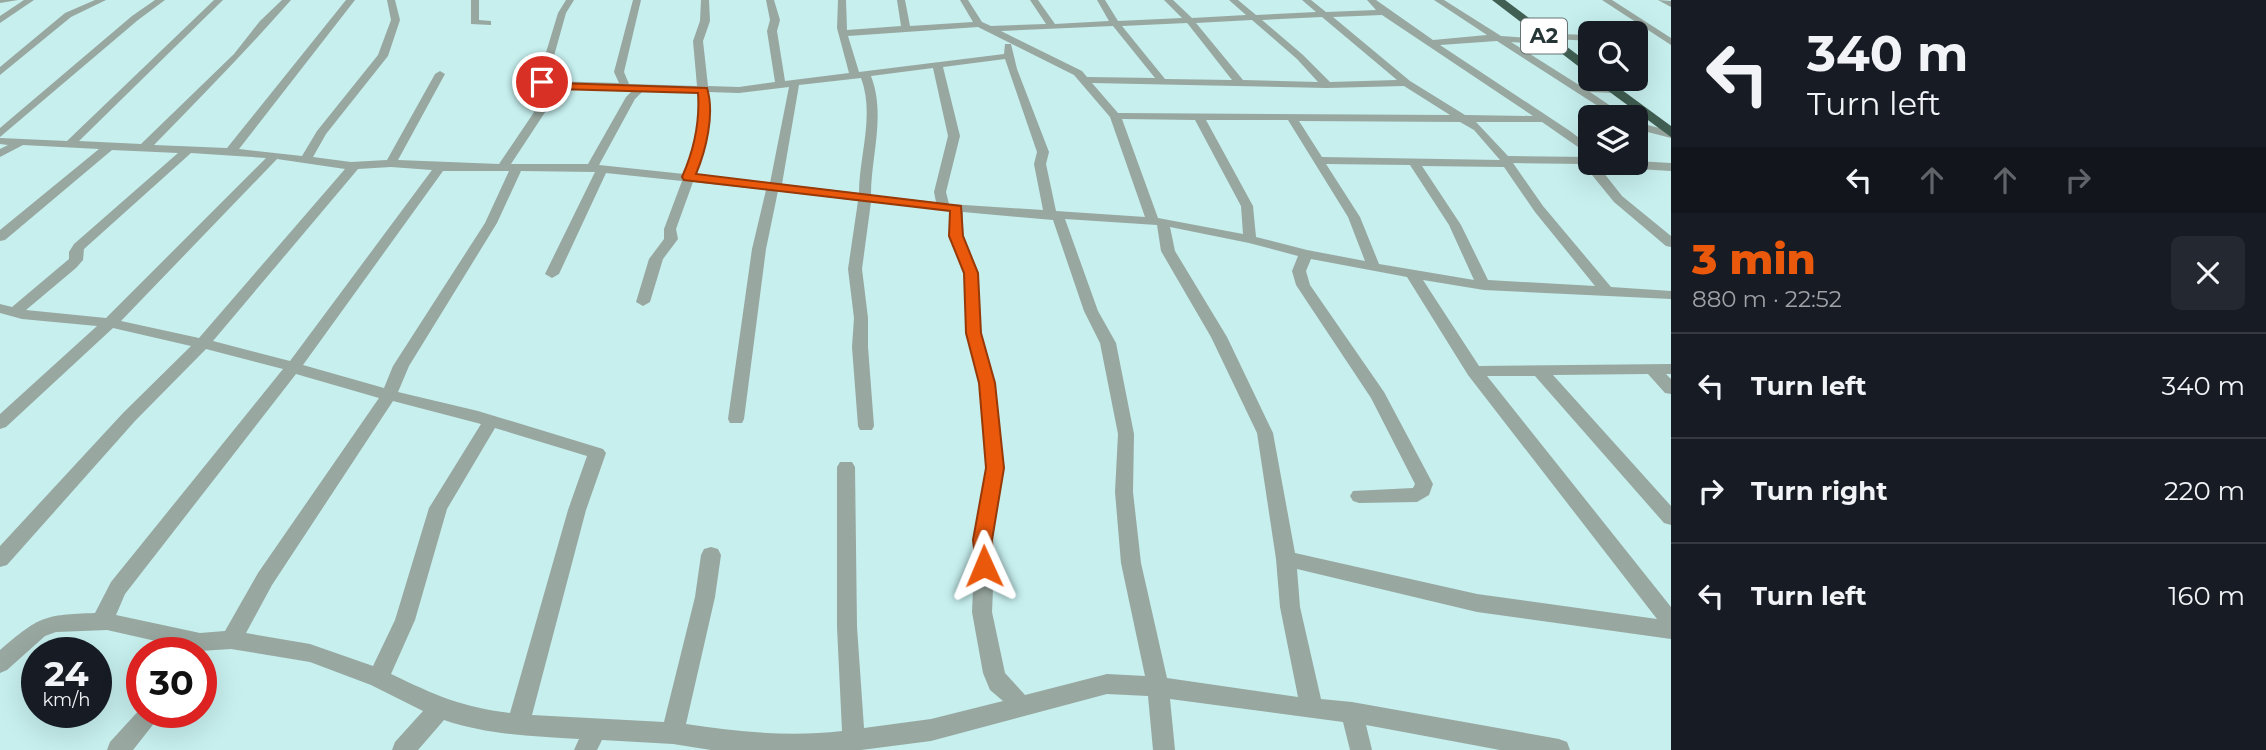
<!DOCTYPE html>
<html lang="en">
<head>
<meta charset="utf-8">
<style>
	:root { --surface:#171b24; --page:#242831; --text:#f1f3f6; --muted:#9ea1a6; --line:#363941; --accent:#ea580c }
	body { margin:0; font-family:Montserrat,sans-serif; background:var(--page); color:var(--text); height:100vh; display:flex; flex-direction:column; font-size:26px; white-space:nowrap }
	* { box-sizing:border-box; margin:0 }
	p { font-size:23px; color:var(--muted) }
	.icon { flex:none; width:38px; height:38px; fill:none; stroke:currentColor; stroke-width:2; stroke-linecap:round; stroke-linejoin:round }
	.map { position:relative; flex:1; overflow:hidden }
	.side { display:flex; flex-direction:column; background:var(--surface); width:595px }
	.side>* { flex:none }
	.top-card { background:#171b24; color:var(--text); overflow:hidden }
	.tools { position:absolute; left:1578px; top:21px; display:grid; gap:14px }
	.tools a { display:grid; place-items:center; width:70px; height:70px; border-radius:10px; background:var(--surface); box-shadow:0 7px 28px #0002; font-size:35px }
	.speed { position:absolute; left:21px; top:637px; display:flex; gap:14px; font-size:35px; font-weight:700; text-align:center }
	.speed>* { display:grid; place-content:center; width:91px; height:91px; border-radius:50%; background:var(--surface); box-shadow:0 7px 28px #0002; line-height:1 }
	.speed small { font-size:18px; font-weight:400 }
	.speed .limit { border:10px solid #d22; background:#fff; color:#111 }
	.pin { position:absolute; display:grid; place-items:center; width:60px; height:60px; color:#fff; margin:-30px; border:4px solid #fff; border-radius:50%; box-shadow:0 2px 7px #0007 }
	.me { position:absolute; width:77px; margin:-38px; rotate:359deg; stroke-linejoin:round; filter:drop-shadow(0 0 5px #0008) }
	.turn { display:flex; align-items:center; gap:24px; height:147px; padding:0 21px; font-size:32px }
	.turn .icon { width:91px; height:91px; stroke-width:2.5 }
	.turn b { display:block; font-size:49px; line-height:60px }
	.lanes { display:flex; align-items:center; height:66px; padding:0 21px; background:#0003; justify-content:center; gap:35px; direction:ltr }
	.lanes .off { opacity:.35 }
	.round { display:grid; place-items:center; flex:none; width:74px; height:74px; border-radius:10px; background:var(--page) }
	.head { display:flex; align-items:center; justify-content:space-between; height:119px; padding:0 21px }
	h1 { font-size:42px; font-weight:800; line-height:52px; color:var(--accent) }
	ul { padding:0; list-style:none }
	li { display:flex; align-items:center; gap:21px; height:105px; padding:0 21px; border-top:2px solid var(--line) }
	li div { flex:1 }
	li b { display:block; font-size:26px }
	li em { font-style:normal }
	main { display:flex; flex:1; min-height:0 }
	.map>svg:first-child { display:block }
	.lines { fill:none; stroke-linecap:round; stroke-linejoin:round }
	.minor { fill:#98a7a0; fill-rule:evenodd }
	.highway { fill:#415f52; fill-rule:evenodd }
	.route { fill:#ea580c; stroke:#983908; stroke-width:2 }
	.labels { text-anchor:middle; stroke-width:5; stroke-linejoin:round; paint-order:stroke }
	.shield { fill:#fff; stroke:#677272; stroke-width:2 }
	.shield-label { font-size:21px; font-weight:bold; fill:#263636 }
</style>
</head>
<body>
<main>
<div class="map">
<svg width="1671" height="750" viewBox="0 0 1671 750">
	<rect width="100%" height="100%" fill="#c6efee"/>
	<g class="lines">
		<g class="minor">
			<polygon points="0,0 18,0 0,3"/>
			<polygon points="24,0 34,0 0,23 0,16"/>
			<polygon points="95,0 106,0 71,17 0,75 0,67 65,13"/>
			<polygon points="155,0 165,0 138,20 0,137 0,128 132,16"/>
			<path d="M214,0H223L79,141L141,144L234,54L260,21L282,0H291C247,50 201,97 154,145L227,148L346,0H355L239,149L302,156L317,131L378,55L391,20L387,0H395L400,20L388,56L326,134L313,157L351,162L387,160L435,74L440,71L445,74L398,160L499,164L551,87L541,86L537,82L558,13L566,0H574L566,13L547,81L619,83L614,72L633,0H641L624,72L629,84L697,86L693,41L700,21L701,0H709L710,21L703,41L708,86L739,87L775,82L767,31L770,20L766,0H774L780,20L777,31L785,81L849,73L837,28L838,0H846L847,30L901,26L897,0H905L910,26L973,22L960,0H968L982,22L991,26L1046,24L1030,0H1038L1055,24L1109,21L1097,0H1105L1118,21L1182,18L1164,0H1173L1192,18L1246,15L1229,0H1238L1256,15L1316,12L1302,0H1311L1326,12L1376,10L1367,0H1376L1433,40L1487,35L1434,0H1444L1501,36L1555,40V44L1552,45L1511,42L1579,85L1618,88V92L1614,93L1590,92L1627,117H1615L1497,41L1440,45L1570,131L1591,147V156L1542,122H1476L1508,156L1591,157V163H1596L1622,196L1671,236V247L1666,246L1614,202L1583,164L1513,163L1543,206L1611,287L1671,291V299L1484,290L1423,280L1479,366L1671,364V374H1666L1671,379V394L1665,393L1648,374L1553,375L1671,506V525L1664,523L1535,376H1487L1671,607V639L1477,612L1297,569L1300,607L1321,699L1352,702L1559,739L1567,742L1570,750H1500L1366,725L1372,750H1350L1343,722L1170,699L1175,750H1153L1148,696L1107,694L931,741L861,750H711L673,744L602,740L597,750H574L579,739C532,736 488,735 444,720L418,750H392L395,742L423,711L371,685L310,662L231,649L200,651L107,630L56,632L45,636L7,670L0,673V650C40,616 43,615 95,613L111,582L283,369L206,349L135,421L7,565L0,567V546L123,413L191,346L113,328L6,427L0,429V414L97,326L22,319L0,313V304L12,307L69,259V252L74,244L178,153L112,150L5,240L0,241V230L99,149L23,145L0,157V149L8,145L0,144V138L67,141ZM1382,15L1533,116L1465,115L1410,81L1333,17ZM1322,17L1397,80L1330,82L1303,55L1262,20ZM1252,20L1297,59L1318,82L1243,80L1196,23ZM1187,23L1188,24L1232,80L1165,79L1122,26ZM1113,26L1155,78L1087,77L1082,71L1001,31ZM978,27L1074,75L1110,117L1145,217L1056,211L1046,164L1049,152L1017,69L1011,44H1005L1004,54L859,72L848,36ZM1005,59L1037,152L1034,164L1043,210L949,204L946,192L960,136L943,67ZM933,68L948,136L934,192L936,202L871,195C871,156 886,115 871,76ZM861,78C875,115 859,156 859,193L782,184L799,85ZM1092,83L1327,88L1404,86L1450,115L1118,113ZM789,87L770,183L696,175C705,149 711,120 708,92L739,93ZM561,88L633,90L626,97L588,164H511ZM644,90L698,92C700,120 694,148 684,174L599,165L635,99ZM1122,119L1195,120L1241,206L1243,234L1158,218ZM1206,120H1288L1348,217L1365,261L1307,250L1256,237L1253,206ZM1299,121L1460,122L1474,130L1500,160L1322,157ZM191,153L266,158L106,318L26,310L76,268L83,260L84,249ZM277,159L345,169L199,338L121,321ZM1326,164L1410,165L1449,225L1474,280L1379,264L1360,217ZM1422,166L1504,167L1535,212L1595,286L1488,280L1461,225ZM391,167L432,170L290,361L213,341L358,169ZM443,171H509L485,223L393,366L384,388L303,365ZM521,171L595,172L545,274L552,278L559,274L606,173L682,181L664,229V239L649,259L636,302L643,306L650,302L663,259L678,239L676,229L693,182L766,190L752,249L728,419L730,423H742L744,419L766,249L778,191L858,201L848,269L854,318L852,347L858,426L860,430H872L874,426L868,347V318L862,269L871,202L951,211L949,236L964,273L967,333L979,383L986,468L973,540L974,566L972,612L983,673L990,690L1003,701L931,719L864,728L857,627L855,467L852,462H840L837,467V627L842,731C791,737 737,732 686,724L715,597L721,555L718,549L711,547L704,549L701,555L695,597L664,722L532,715L586,510L606,453L603,449L478,411L398,392L409,366L497,223ZM963,212L1053,220L1084,311L1100,343L1118,434L1115,492L1121,563L1145,676L1107,674L1025,695L1005,673L992,612L994,566L991,540L1004,468L995,383L981,333L978,273L963,236ZM1065,219L1157,225L1161,251L1211,337L1257,433L1276,559L1280,607L1298,697L1167,678L1141,563L1133,492L1134,434L1116,343L1098,311ZM1170,227L1249,243L1298,256L1292,271L1296,285L1371,398L1415,484L1413,488L1353,491L1350,496L1353,501L1359,503L1417,502L1429,495L1433,484L1384,392L1310,285L1306,271L1311,259L1407,277L1468,375L1657,619L1477,594L1295,553L1273,433L1227,337L1175,251ZM296,374L379,398L258,573L225,631L200,633L116,615L125,594ZM393,401L481,424L429,508L395,620L373,666L310,644L246,633L272,585ZM495,428L587,456L568,510L510,713C461,707 435,695 391,674L415,620L447,509Z"/>
			<polygon points="471,0 479,0 479,20 491,21 491,25 471,24"/>
			<polygon points="1602,0 1612,0 1671,38 1671,45"/>
			<polygon points="1658,0 1671,1 1671,7"/>
			<polygon points="1558,34 1591,35 1591,41 1555,39 1555,35"/>
			<polygon points="1636,122 1671,131 1671,138 1636,129"/>
			<polygon points="1636,161 1671,163 1671,171 1605,167 1599,163"/>
			<polygon points="142,707 142,712 163,712 133,750 107,750 110,742"/>
		</g>
		<g class="highway">
			<polygon points="1492,0 1505,0 1591,65 1591,76"/>
			<polygon points="1592,79 1607,79 1671,126 1671,137"/>
		</g>
	</g>
	<path class="route" d="M542,79L557,83L707,88C715,114 706,150 696,174L961,206L963,236L978,273L981,333L995,383L1004,468L992,540L994,566L991,572L984,575L977,572L973,540L986,468L979,383L966,333L964,273L949,236L950,211L684,180L682,177C694,150 700,122 698,93L557,89L539,84V80Z"/>
	<g class="labels">
		<rect class="shield" x="1521" y="18.5" width="46" height="35" rx="5"/>
		<g class="shield-label">
			<text x="1544" y="43">A2</text>
		</g>
	</g>
</svg>
<div class="tools">
<a><svg class="icon" aria-label="search" viewBox="0 0 24 24"><circle cx="10" cy="10" r="6"/><path d="M15 15l6 6"/></svg></a>
<a><svg class="icon" aria-label="layers" viewBox="0 0 24 24"><path d="M12 4l9 5-9 5-9-5zM3 14l9 5 9-5"/></svg></a>
</div>
<div class="speed"><div>24<small>km/h</small></div><div class="limit">30</div></div>
<div class="pin" style="left:542px;top:82px;background:#d93025"><svg class="icon" aria-label="arrive" viewBox="0 0 24 24"><path d="M6 21V4h12l-3 4 3 4H6"/></svg></div>
<svg class="me" style="left:984px;top:566px" viewBox="-20 -20 40 40"><path d="M0-17L14 15 0 8-14 15z" fill="#ea580c" stroke="#fff" stroke-width="4"/></svg>
</div>
<section class="side">
<div class="top-card">
<div class="turn"><svg class="icon" aria-label="left" viewBox="0 0 24 24"><path d="M17 20v-9H6M10 6l-5 5 5 5"/></svg><div><b>340 m</b>Turn left</div></div>
<div class="lanes"><svg class="icon" aria-label="left" viewBox="0 0 24 24"><path d="M17 20v-9H6M10 6l-5 5 5 5"/></svg><svg class="icon off" aria-label="ahead" viewBox="0 0 24 24"><path d="M12 20V5M6 11l6-6 6 6"/></svg><svg class="icon off" aria-label="ahead" viewBox="0 0 24 24"><path d="M12 20V5M6 11l6-6 6 6"/></svg><svg class="icon off" aria-label="right" viewBox="0 0 24 24"><path d="M7 20v-9h11M14 6l5 5-5 5"/></svg></div>
</div>
<div class="head"><div><h1>3 min</h1><p>880 m · 22:52</p></div><a class="round"><svg class="icon" aria-label="close" viewBox="0 0 24 24"><path d="M6 6l12 12M18 6L6 18"/></svg></a></div>
<ul>
<li><svg class="icon" aria-label="left" viewBox="0 0 24 24"><path d="M17 20v-9H6M10 6l-5 5 5 5"/></svg><div><b>Turn left</b></div><em>340 m</em></li>
<li><svg class="icon" aria-label="right" viewBox="0 0 24 24"><path d="M7 20v-9h11M14 6l5 5-5 5"/></svg><div><b>Turn right</b></div><em>220 m</em></li>
<li><svg class="icon" aria-label="left" viewBox="0 0 24 24"><path d="M17 20v-9H6M10 6l-5 5 5 5"/></svg><div><b>Turn left</b></div><em>160 m</em></li>
</ul>
</section>
</main>
</body>
</html>
